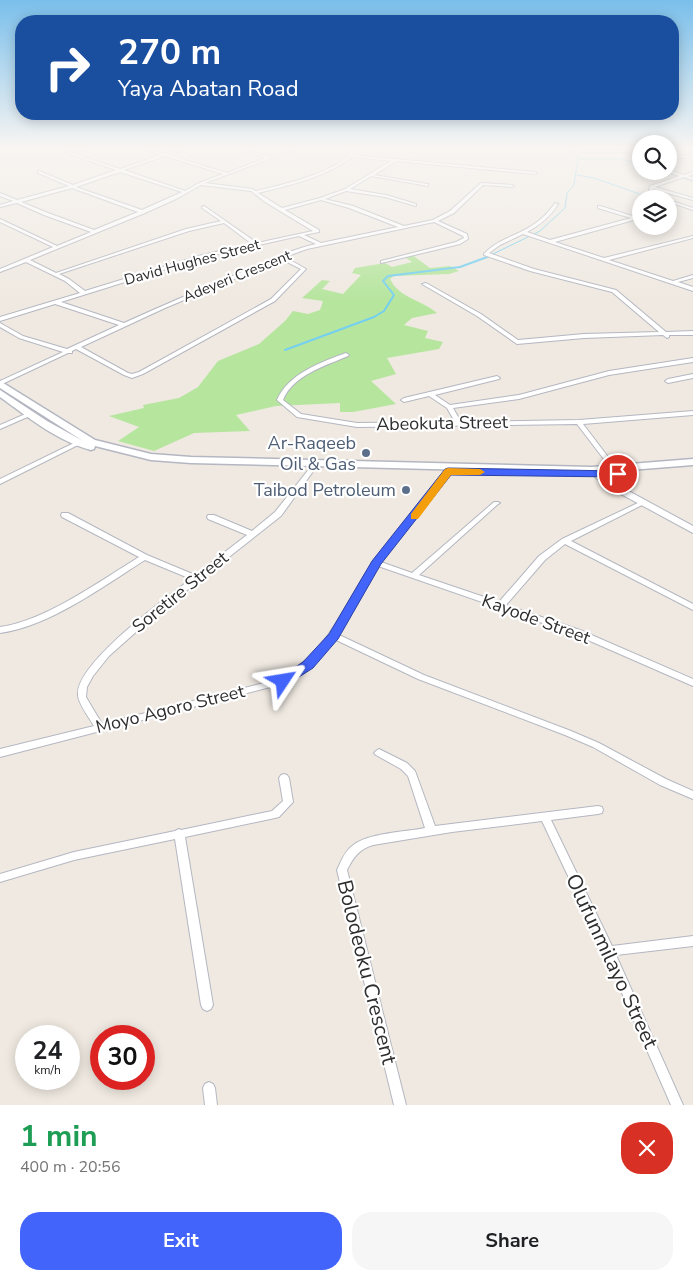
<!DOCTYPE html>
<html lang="en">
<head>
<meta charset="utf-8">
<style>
	:root { --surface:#fff; --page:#f6f6f6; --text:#202124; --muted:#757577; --accent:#4264fb }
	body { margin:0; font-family:"Nunito Sans",sans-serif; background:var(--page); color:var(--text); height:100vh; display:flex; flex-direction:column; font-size:19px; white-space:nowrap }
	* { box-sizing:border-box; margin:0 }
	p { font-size:16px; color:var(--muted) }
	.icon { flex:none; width:28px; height:28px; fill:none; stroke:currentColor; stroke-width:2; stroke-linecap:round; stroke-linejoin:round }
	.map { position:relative; height:1105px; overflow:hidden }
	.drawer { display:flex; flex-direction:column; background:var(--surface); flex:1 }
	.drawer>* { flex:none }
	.banner { position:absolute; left:15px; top:15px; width:664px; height:105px; border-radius:20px; box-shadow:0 2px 12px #0003; background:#1a4fa0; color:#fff; overflow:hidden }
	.buttons { position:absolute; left:632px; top:135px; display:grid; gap:10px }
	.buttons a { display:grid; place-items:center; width:45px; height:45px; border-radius:50%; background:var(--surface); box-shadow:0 2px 12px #0003; font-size:25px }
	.speed { position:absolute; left:15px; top:1025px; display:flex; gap:10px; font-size:25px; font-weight:700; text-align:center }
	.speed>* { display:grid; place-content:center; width:65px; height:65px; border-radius:50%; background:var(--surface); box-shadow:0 2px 12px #0003; line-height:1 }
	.speed small { font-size:12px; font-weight:400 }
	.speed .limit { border:8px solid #d22; background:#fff; color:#111 }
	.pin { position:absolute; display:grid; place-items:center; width:42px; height:42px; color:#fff; margin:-21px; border:2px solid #fff; border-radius:50%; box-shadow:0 1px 5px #0007 }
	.me { position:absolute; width:55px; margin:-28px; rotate:57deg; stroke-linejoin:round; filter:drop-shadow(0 0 4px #0008) }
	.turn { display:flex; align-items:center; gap:18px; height:105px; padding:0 20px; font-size:22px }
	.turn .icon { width:65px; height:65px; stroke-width:2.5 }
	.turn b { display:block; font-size:35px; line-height:42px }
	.round { display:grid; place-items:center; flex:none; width:52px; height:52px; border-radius:20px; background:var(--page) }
	.summary { display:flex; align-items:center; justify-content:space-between; height:85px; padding:0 20px }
	h1 { font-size:30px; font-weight:700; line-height:38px; color:#1e9e55 }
	.cta { display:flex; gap:10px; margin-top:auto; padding:10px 20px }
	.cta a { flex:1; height:58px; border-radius:20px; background:var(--accent); color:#fff; font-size:20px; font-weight:700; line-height:58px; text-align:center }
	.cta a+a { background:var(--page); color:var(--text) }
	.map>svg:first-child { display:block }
	.green { fill:#b6e59e }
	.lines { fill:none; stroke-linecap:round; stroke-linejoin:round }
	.stream-far1 { stroke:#75cff0; stroke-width:1 }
	.stream { stroke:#75cff0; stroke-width:2 }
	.minor-casing { stroke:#b4b7c1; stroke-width:2 }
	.tertiary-casing { stroke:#b4b7c1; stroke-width:2 }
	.secondary-casing { stroke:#b4b7c1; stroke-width:3 }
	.minor { fill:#fff; fill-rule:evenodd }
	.tertiary { fill:#fff; fill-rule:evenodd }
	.secondary { fill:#fff; fill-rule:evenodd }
	.route { fill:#4264fb; stroke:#2b41a3 }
	.slow { fill:#f59e0b }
	.service-dot { fill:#5c6f8a; stroke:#fff; stroke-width:2 }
	.labels { text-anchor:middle; stroke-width:4.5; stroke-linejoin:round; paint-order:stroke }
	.far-street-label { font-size:15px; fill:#2e2e2e; stroke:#fff }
	.street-label { font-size:18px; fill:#2e2e2e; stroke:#fff }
	.service-label { font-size:18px; fill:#4e5e75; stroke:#fff; text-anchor:end }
	.near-street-label { font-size:21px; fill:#2e2e2e; stroke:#fff }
</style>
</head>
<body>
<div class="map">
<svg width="693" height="1105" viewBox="0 0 693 1105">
	<rect width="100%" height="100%" fill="#efe9e1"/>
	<path class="green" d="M411,254L430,268L450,266L459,271L449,274L394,276L390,279C399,298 422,300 437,313L412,318L404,325L428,331L425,338L443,342L439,349L387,358L396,374L371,381L396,404L353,412H340V403L276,406L236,415L250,431L194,433L154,451L118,441L139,427L109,416L144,408L143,405L179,398L198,387L218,361L259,344L285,321L293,311L308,314L320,310L323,301L302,298L322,280L330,281L322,289L343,294L361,275L352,273L355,268L385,263L392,267L412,262L403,256Z"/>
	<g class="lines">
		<g class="stream-far1">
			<polyline points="578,159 622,159 641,165"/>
			<polyline points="662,171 693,181"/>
			<polyline points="577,175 594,178 645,196"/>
			<polyline points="487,257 540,231 565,208 567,193 574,185 578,159 573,146"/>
		</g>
		<polyline class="stream" points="285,350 374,317 384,311 394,295 383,281 388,276 460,267 490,256"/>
		<g class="minor-casing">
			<g id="minor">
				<path d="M91,146H97L72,153L120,169L161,155L132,146C143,146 153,152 163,153C173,155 183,146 194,146L169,155L227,173L266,158L227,146H233L270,157L299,146H304L205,183L252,189L256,191C289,183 322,176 349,156V146H353V155L535,172L537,173L535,174L396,161L374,175L427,184H428V186L371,176L350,189L386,195L416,204V206L385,197L346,191L325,199L353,206L404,226L433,220L450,211L481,183L512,185L514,186L512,187L483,185L454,213L438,221L467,234L468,239L460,244L381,263V261L456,242L464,238L463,236L434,222L307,249L285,257L306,269L275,301L143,374L132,378L124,375L76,349L72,351V353H68L0,385V381L63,352L19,338L0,327V323L23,336L67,349L119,325L55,304L0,321V317L80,293L65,281L26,262L0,272V269L53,247L0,222V219L57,246L91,232L44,215L17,203L0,207V205L13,201L0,196V193L17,200L69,186L38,173V171H39L73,185L116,170L66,153ZM165,156L223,174L199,183L185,191L124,170ZM352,157L391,161L345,189L320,198L282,208L258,193C291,185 324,178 352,157ZM120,172L182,192L142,210L76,187ZM201,185L251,191L265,202L313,231L257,243L204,206L202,207V208L221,221L186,229L56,273L30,260L145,213L176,199ZM72,188L138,212L94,230L48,213L21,202ZM321,200L349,208L398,227L321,243L304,235L319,232V230L285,210ZM224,223L252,244L202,255L85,291L69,279L59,274L189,231ZM299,236L316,244C289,250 263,263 237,274C199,290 161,306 124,323L61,302L205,257ZM281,259L301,269L271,299L139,372L132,374L128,373L81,347L165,308Z"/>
				<polygon points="582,150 641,150 641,152 581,152"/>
				<polygon points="693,154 693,156 669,160 669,158"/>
				<polygon points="637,161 641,161 641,163 636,163"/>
				<polygon points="669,170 684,175 693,172 693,174 688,176 693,178 693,180 684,177 655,187 693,198 693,200 653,189 651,194 663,199 656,199 648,196 650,186 680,176 668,172"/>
				<polygon points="669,200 693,208 693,210 669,202"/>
				<path d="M555,203L558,204C550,217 540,225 527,232L550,240L631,218L598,208V206H600L636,217L641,216V218L555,242L604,258L693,236V238L609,260L673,281L693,275V278L678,282L693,287V291L523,234L500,245L489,253L534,269L616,290L666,332L693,331V335H669V337L667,338L663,335L584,338L517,344L477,316L422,284L426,283L481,314L518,340L584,334L659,332L612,292L530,271L484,255V254C492,245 503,240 514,235C532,227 544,219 555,203Z"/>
				<path d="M346,353L349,355L348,356C325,366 293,375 283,400L301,414L357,423L455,422L447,408L429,396L404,402L401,400L404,398L497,376L500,378L499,379L435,395L450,405L519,395L609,371L693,358V362L609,375L519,399L453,408L461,422L579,420L693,411V415L583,424L621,474L618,476L616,475L577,424L357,427L297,417L277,400C288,374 321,362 346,353Z"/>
				<polygon points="693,374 693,378 668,383 665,381 668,379"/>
				<polygon points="30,412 32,413 32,415 0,429 0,425"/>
				<polygon points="78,441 81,443 80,444 0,484 0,479"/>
				<path d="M311,468L314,470L281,516L154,616L109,656L93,676L87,687L86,697L102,724L280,679C292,671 304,663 313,653C339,626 353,590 374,561C397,530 423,501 446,471L448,470L451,472L442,485L381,562L412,573L494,502H498L500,503L498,504L419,575L499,602L539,556L562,539L640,502H644L646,503L644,504L571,541L693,604V610L565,544L545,560L506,605L580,630L693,679V686L574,634L378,566L369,579L337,634L424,675L571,731L599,743L666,779L693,791V799L660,785L593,747L565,735L418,679L334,639C321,658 305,671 286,683L0,757V749L94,726C90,719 78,703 78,695C75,664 166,598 191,579L145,560C102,587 50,626 0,633V627C45,621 100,581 139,557L62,517L61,515L62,513H68L147,555L195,575L247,535L208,519L207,517L208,515H214L252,531L275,512L309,469Z"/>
				<path d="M379,749L407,763L415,771L435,826L598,806L602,807L603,810L602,813L598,814L551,820L612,946L693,936V946L616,955L683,1105H671L604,952L542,821L452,832L373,845C359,849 353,858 347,870L406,1105H394L337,870C341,862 344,852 352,846C367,833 405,832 425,828L408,776L401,769L376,755L374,753L376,751Z"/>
				<polygon points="284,774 287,775 289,778 293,802 279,817 275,818 185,837 213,1005 211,1009 207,1011 203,1009 201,1005 175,839 74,860 0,882 0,874 74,852 175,831 179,829 181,830 272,811 283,801 279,778 281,775"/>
				<polygon points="209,1082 213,1084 215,1088 217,1105 205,1105 203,1088 205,1084"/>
			</g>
		</g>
		<g class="tertiary-casing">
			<polygon id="tertiary" points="592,467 612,482 693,526 693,533 606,486 589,472 588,470 589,468"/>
		</g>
		<g class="secondary-casing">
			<path id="secondary" d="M0,381L95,440L151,454L191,457L592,467L693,459V465L592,473L191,463L151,460L95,446L94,449L91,450C57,441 28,417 0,397V390L47,421L83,441L0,388Z"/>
		</g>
		<use href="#minor" class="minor"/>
		<use href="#tertiary" class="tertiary"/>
		<use href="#secondary" class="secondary"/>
	</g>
	<linearGradient id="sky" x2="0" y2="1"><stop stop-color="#7abfeb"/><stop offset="0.49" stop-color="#f8f5f2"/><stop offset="1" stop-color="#f8f5f2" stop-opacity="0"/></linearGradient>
	<rect width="693" height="301" fill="url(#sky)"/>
	<polygon class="route" points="448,468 618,471 623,474 618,477 451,475 381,564 338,639 313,668 288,684 279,684 277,681 279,678 303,662 329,634 372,561 445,469"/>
	<polygon class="slow" points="448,468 480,469 485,472 480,475 451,475 418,519 411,519 411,514 445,469"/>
	<g class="service-dot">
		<circle cx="366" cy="453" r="5"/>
		<circle cx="406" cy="490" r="5"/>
	</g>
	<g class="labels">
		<g class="far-street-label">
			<text transform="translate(192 262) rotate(-15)" y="5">David Hughes Street</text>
			<text transform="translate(237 276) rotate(-22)" y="5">Adeyeri Crescent</text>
		</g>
		<g class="street-label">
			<text transform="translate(442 423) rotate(-1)" y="6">Abeokuta Street</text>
			<text transform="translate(180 592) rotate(-39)" y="6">Soretire Street</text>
			<text transform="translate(536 619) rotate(20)" y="6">Kayode Street</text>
			<text transform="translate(170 709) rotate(-14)" y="6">Moyo Agoro Street</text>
		</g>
		<g class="service-label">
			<text x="356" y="449">Ar-Raqeeb<tspan x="356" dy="21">Oil &amp; Gas</tspan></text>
			<text x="396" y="496">Taibod Petroleum</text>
		</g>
		<g class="near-street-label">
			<text transform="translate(612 961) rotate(65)" y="7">Olufunmilayo Street</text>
			<text transform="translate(367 972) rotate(76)" y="7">Bolodeoku Crescent</text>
		</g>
	</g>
</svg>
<div class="buttons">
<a><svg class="icon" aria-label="search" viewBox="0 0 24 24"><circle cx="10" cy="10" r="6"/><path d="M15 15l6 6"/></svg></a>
<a><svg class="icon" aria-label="layers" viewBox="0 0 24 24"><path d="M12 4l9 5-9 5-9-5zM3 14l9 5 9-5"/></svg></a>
</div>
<div class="speed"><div>24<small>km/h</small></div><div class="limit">30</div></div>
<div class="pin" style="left:618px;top:474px;background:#d93025"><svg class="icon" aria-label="arrive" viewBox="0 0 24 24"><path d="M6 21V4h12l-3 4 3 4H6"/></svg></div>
<svg class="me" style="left:283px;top:681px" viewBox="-20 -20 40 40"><path d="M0-17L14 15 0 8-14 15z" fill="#4264fb" stroke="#fff" stroke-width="4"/></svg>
<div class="banner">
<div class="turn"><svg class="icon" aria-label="right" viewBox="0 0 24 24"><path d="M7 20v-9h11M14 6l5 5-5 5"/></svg><div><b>270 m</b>Yaya Abatan Road</div></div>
</div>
</div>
<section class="drawer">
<div class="summary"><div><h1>1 min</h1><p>400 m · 20:56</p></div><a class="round" style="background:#d93025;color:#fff"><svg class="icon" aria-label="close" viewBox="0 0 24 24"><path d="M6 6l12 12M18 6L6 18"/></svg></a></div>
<div class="cta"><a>Exit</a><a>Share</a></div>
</section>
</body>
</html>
